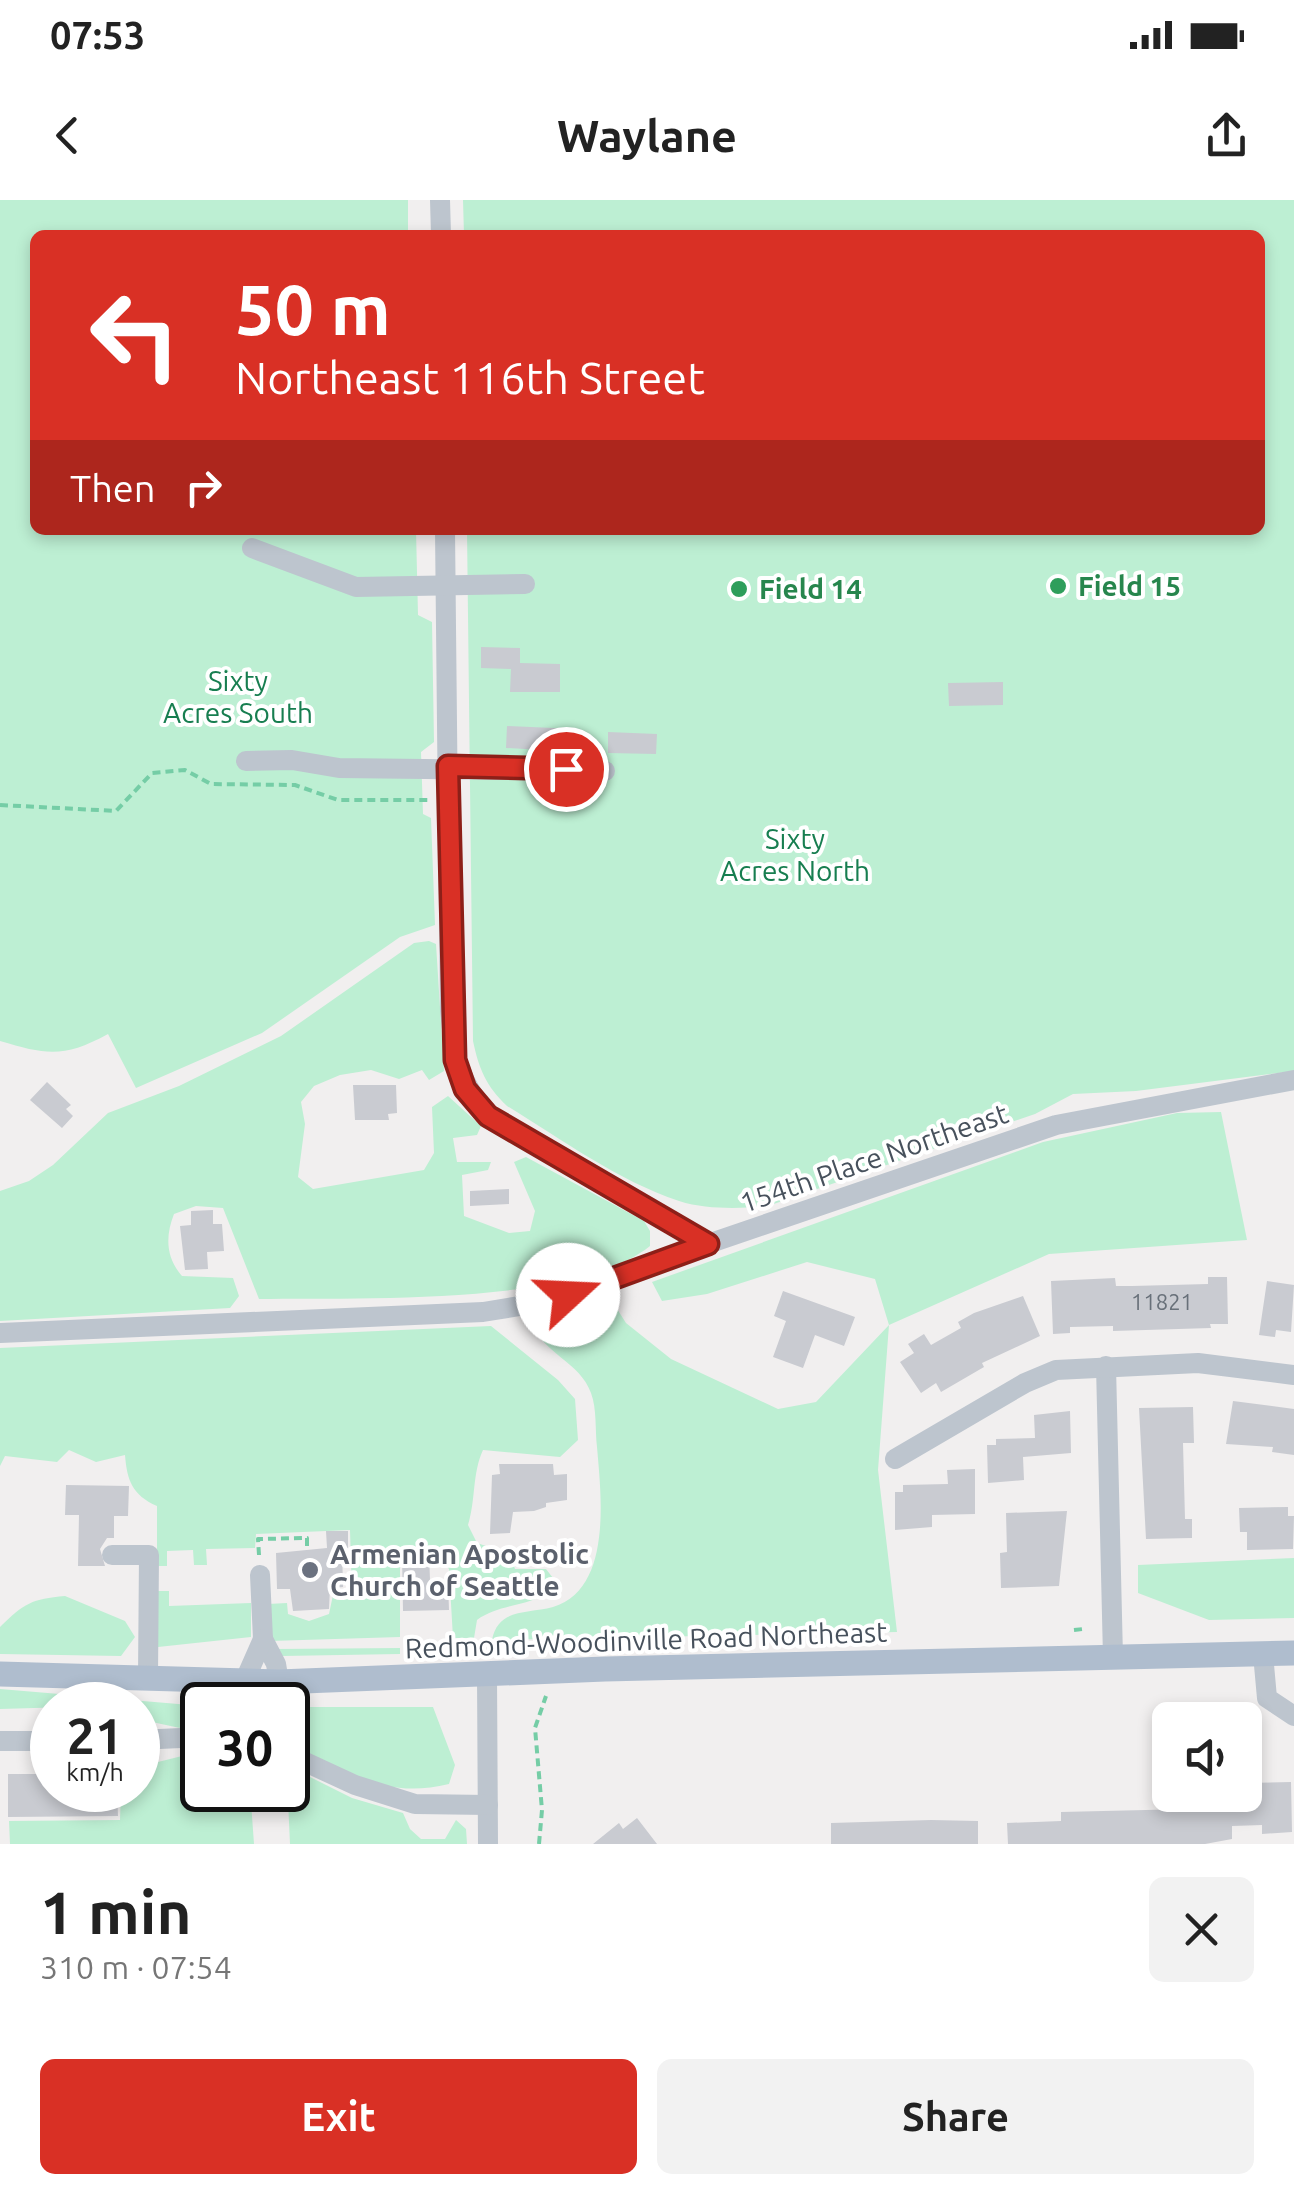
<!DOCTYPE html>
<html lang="en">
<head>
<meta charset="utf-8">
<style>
	:root { --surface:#fff; --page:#f2f2f2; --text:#222; --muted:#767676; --accent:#d93025 }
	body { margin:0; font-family:Ubuntu,sans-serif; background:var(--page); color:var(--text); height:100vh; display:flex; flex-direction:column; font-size:38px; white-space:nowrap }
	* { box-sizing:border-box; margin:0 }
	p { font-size:32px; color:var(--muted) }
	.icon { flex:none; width:55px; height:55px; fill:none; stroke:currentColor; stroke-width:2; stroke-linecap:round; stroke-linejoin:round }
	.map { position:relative; height:1644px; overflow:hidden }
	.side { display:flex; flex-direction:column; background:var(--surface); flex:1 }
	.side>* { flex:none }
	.top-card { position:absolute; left:30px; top:30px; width:1235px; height:305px; border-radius:15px; box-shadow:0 5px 15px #0003; background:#d93025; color:#fff; overflow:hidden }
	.buttons { position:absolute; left:1152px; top:1502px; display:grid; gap:20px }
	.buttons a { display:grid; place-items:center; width:110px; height:110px; border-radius:15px; background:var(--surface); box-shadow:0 5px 15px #0003; font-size:50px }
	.speed { position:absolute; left:30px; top:1482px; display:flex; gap:20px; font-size:50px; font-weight:700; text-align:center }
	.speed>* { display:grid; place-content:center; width:130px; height:130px; border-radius:50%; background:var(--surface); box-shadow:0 5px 15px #0003; line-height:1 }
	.speed small { font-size:25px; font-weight:400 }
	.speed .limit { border:5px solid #111; border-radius:15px; background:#fff; color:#111 }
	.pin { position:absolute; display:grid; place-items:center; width:85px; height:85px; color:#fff; margin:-42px; border:5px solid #fff; border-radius:50%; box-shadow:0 2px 10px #0007 }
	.me { position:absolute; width:110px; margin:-55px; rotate:70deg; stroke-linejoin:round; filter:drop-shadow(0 0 8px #0008) }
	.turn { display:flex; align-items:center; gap:35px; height:210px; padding:0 40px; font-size:45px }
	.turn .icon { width:130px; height:130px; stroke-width:2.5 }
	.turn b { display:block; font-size:70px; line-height:85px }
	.then { display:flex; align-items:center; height:95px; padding:0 40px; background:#0003; gap:20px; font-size:38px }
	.round { display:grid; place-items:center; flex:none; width:105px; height:105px; border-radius:15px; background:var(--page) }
	.overview { display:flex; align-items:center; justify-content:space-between; height:170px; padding:0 40px }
	h1 { font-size:60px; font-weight:700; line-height:75px }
	.action { display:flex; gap:20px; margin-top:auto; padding:20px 40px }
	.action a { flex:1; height:115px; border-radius:15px; background:var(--accent); color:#fff; font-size:40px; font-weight:700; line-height:115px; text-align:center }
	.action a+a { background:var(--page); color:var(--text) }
	.status { display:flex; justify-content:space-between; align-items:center; height:70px; padding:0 50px; background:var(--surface); direction:ltr }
	.status svg { height:28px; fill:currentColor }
	header { display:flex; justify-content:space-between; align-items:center; height:130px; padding:0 40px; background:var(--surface); font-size:45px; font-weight:700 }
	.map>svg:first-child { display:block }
	.green { fill:#bdefd3 }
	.building { fill:#c9cbd1 }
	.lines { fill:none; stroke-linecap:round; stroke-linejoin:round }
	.path { stroke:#75cda6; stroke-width:4; stroke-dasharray:8 5; stroke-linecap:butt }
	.minor { stroke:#bdc5ce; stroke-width:20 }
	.major { stroke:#afbdce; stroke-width:25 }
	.route-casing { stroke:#8d1f18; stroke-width:25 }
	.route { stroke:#d93025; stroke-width:18 }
	.leisure-dot { fill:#2e9e5b; stroke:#fff; stroke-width:4 }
	.worship-dot { fill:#6b7280; stroke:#fff; stroke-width:4 }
	.labels { text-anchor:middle; stroke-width:8; stroke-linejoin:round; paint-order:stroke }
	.number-label { font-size:22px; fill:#687079 }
	.leisure-label { font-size:28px; font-weight:bold; fill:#27864d; stroke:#fff; text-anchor:start }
	.park-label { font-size:28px; fill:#177e50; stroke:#fff }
	.street-label { font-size:28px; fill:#47515c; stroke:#fff }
	.worship-label { font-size:28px; font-weight:bold; fill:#5b616d; stroke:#fff; text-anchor:start }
</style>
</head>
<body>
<div class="status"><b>07:53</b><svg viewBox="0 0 49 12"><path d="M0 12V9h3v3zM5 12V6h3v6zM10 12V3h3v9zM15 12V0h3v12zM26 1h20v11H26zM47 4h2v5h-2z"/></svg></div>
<header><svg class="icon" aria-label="back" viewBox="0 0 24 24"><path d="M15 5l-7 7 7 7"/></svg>Waylane<svg class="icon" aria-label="share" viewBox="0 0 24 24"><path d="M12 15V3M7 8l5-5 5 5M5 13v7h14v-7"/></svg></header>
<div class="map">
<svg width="1294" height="1644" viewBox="0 0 1294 1644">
	<rect width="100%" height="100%" fill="#f1efef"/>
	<g class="green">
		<path d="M0,0H408V35H35V330H416L418,415L432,422L434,542L421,552L423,614L431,618L435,725L400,737L262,833L136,888L108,834C64,858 47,855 0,841Z"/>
		<path d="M463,0H1294V871L1136,891L1073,894L1035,914L765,1007C737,1008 707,1010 679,1001C618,981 561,939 507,906C486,886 479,869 473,841L467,330H1260V35H464Z"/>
		<path d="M429,741L436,744L444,871L429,880L422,870L399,879L371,870L340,875L314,886L301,902L305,924L298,977L313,989L424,970L434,953L432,907L448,896L481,926L477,935L453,938L457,962H491L488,970L462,975L464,1016L509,1033L530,1031L535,1011L514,962L526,957L644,1021L650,1031V1046C574,1107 356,1097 259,1099L223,1008L196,1006L174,1014C165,1037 166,1058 182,1076L233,1078L239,1096L230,1108L0,1121V991L29,981L53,965L108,913L179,886L281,836L414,743Z"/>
		<path d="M1221,912L1247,1040L1049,1054L889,1125L878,1270L897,1432L492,1440C498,1408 527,1414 553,1407C613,1389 601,1294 597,1247C595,1230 597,1209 591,1193C580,1162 544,1154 532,1124L536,1117L612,1101L626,1123L671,1159L778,1209L816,1202L889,1125L875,1079L807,1062L707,1094L662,1101L652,1082L1043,942L1177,913Z"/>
		<path d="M491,1126L558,1180L575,1199L578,1240L560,1257L483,1250C472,1274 476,1299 468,1325L477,1343L510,1354L515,1369H546L553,1378V1389C532,1407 500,1403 477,1420L474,1438H453L449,1369L431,1347L400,1350V1437L270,1441L268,1404L287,1403L288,1414L309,1421L329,1414L333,1395H352L350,1330L256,1334L255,1348L206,1349L207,1365H194L193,1350L167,1351V1366H157V1306C132,1295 127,1280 125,1255L96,1262L69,1250L57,1262L5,1256L0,1266V1148Z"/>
		<polygon points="1294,1358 1294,1418 1209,1420 1138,1393 1138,1365"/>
		<polygon points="158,1391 169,1391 169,1406 251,1403 251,1437 158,1447"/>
		<path d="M65,1396L125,1421L135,1437L121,1456L0,1454V1427C24,1403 32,1399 65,1396Z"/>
		<polygon points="400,1448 400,1454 282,1456 275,1449"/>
		<polygon points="0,1489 202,1506 202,1528 180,1528 138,1519 138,1505 0,1509"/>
		<path d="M288,1507H433L455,1565L449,1584C384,1600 346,1571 288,1545Z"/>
		<polygon points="202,1551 202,1590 288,1590 288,1566 352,1598 403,1613 410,1629 421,1639 445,1639 456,1620 466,1629 467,1644 290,1644 288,1600 251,1602 254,1644 10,1644 9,1621 120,1620 121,1590 138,1590 138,1567"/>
	</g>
	<g class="building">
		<polygon points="481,447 520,448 520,463 560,464 560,492 510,492 511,469 481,468"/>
		<polygon points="1003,482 1003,505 949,506 948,483"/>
		<polygon points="507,526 577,529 576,552 506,548"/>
		<polygon points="608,532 657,534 656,554 608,553"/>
		<polygon points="47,882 71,905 66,909 73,916 62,928 30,900"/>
		<polygon points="353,885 396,885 397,913 388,914 389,920 355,920"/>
		<polygon points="509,989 509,1004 470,1006 470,991"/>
		<polygon points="213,1010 213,1024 222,1024 224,1051 207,1052 208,1069 185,1070 180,1026 191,1025 191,1011"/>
		<polygon points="1208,1077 1227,1077 1228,1124 1210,1124 1211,1128 1113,1131 1113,1126 1070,1127 1070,1133 1053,1134 1051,1081 1115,1078 1116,1086 1132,1086 1208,1084"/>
		<polygon points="1267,1081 1294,1085 1291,1132 1276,1130 1275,1137 1259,1135"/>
		<polygon points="783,1091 855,1117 844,1146 815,1135 803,1168 773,1157 786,1121 774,1116"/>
		<polygon points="1023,1096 1040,1136 982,1163 984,1167 941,1192 936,1183 921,1193 900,1162 914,1153 908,1144 924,1134 931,1145 961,1128 958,1122 974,1113"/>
		<polygon points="1233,1201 1294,1209 1294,1255 1272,1252 1273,1247 1226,1244"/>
		<polygon points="1193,1207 1194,1243 1183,1243 1185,1319 1192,1319 1192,1338 1146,1339 1139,1208"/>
		<polygon points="1070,1211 1071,1253 1023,1257 1024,1280 988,1283 987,1245 996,1245 996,1239 1035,1238 1034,1215"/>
		<polygon points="499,1264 553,1264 554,1275 567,1274 567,1300 546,1303 546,1307 534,1311 513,1312 510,1333 490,1334 492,1275 500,1274"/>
		<polygon points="975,1269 975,1314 932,1315 932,1327 895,1330 895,1292 903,1292 903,1285 948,1284 947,1270"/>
		<polygon points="66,1285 129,1286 128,1316 114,1316 114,1338 107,1338 100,1349 105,1366 78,1366 79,1315 65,1315"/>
		<polygon points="1288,1307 1288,1316 1294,1316 1293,1349 1247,1350 1247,1332 1240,1332 1239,1308"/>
		<polygon points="1067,1311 1059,1386 1001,1388 1000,1353 1007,1352 1006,1313"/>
		<polygon points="326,1331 348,1331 348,1348 342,1348 343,1387 330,1388 329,1409 293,1411 290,1389 277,1389 276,1353 327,1348"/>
		<polygon points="429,1353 430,1380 448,1383 449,1410 403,1411 402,1354"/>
		<polygon points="8,1574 52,1574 52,1590 117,1590 118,1616 8,1617"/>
		<polygon points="1291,1582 1292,1632 1262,1634 1262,1625 1232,1626 1232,1639 1205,1644 1008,1644 1007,1623 1061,1621 1061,1612 1188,1609 1187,1596 1245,1595 1245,1583"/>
		<polygon points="637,1618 657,1644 593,1644 619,1623 623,1629"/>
		<polygon points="931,1620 978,1621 978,1644 831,1644 831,1623"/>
	</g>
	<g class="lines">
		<g class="path">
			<polyline points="0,605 116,611 152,573 185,570 211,584 295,585 338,600 429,600"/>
			<polyline points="259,1355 258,1339 307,1338 307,1348"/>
			<polyline points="1074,1430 1083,1429"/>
			<polyline points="456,1451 457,1446"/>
			<polyline points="539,1644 542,1610 535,1528 546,1496"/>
		</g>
		<g class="minor">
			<polyline points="440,0 441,35"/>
			<path d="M445,330L450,811C455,858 457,879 489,916L708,1044"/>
			<polyline points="252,348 356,387 525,384"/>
			<polyline points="246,561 292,560 339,568 605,571"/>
			<polyline points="0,1133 483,1112 532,1104 1056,925 1294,880"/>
			<polyline points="1106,1166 1113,1457"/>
			<polyline points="895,1259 1025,1183 1056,1170 1198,1163 1294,1175"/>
			<polyline points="112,1355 149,1355 148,1476"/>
			<polyline points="260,1375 263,1439 276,1464 279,1482"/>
			<polyline points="1263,1454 1267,1498 1294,1516"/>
			<polyline points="487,1476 488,1644"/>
			<polyline points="244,1482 263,1439"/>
			<polyline points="138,1540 202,1537"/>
			<polyline points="0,1541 52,1541"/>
			<polyline points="288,1554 355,1585 415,1604 488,1605"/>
		</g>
		<polyline class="major" points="0,1474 279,1482 605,1469 1294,1453"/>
	</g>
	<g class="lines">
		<g class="route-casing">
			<polyline id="route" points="566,569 448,566 455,860 465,889 488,916 708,1044 568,1095"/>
		</g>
		<use href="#route" class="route"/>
	</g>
	<g class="leisure-dot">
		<circle cx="1058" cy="386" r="10"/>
		<circle cx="739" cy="389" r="10"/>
	</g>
	<circle class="worship-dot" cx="310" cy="1370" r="10"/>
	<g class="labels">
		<g class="number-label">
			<text x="1162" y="1110">11821</text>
		</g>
		<g class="leisure-label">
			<text x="1078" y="396">Field 15</text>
			<text x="759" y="399">Field 14</text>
		</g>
		<g class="park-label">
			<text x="238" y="491">Sixty<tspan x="238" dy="32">Acres South</tspan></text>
			<text x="795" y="649">Sixty<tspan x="795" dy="32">Acres North</tspan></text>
		</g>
		<g class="street-label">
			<text transform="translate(874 958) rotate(-19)" y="10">154th Place Northeast</text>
			<text transform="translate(646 1440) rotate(-2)" y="10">Redmond-Woodinville Road Northeast</text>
		</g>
		<g class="worship-label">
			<text x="330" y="1364">Armenian Apostolic<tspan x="330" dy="32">Church of Seattle</tspan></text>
		</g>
	</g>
</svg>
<div class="buttons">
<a><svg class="icon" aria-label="sound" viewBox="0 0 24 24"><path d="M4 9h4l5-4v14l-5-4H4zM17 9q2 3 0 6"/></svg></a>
</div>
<div class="speed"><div>21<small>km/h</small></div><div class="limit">30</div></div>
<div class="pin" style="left:566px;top:569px;background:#d93025"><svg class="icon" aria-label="arrive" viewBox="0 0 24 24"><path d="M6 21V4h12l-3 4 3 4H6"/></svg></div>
<svg class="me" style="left:568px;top:1095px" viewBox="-20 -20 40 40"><circle r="19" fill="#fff"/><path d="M0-13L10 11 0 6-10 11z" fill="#d93025"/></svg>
<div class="top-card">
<div class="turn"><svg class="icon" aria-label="left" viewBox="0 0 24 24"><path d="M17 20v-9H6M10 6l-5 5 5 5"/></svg><div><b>50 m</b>Northeast 116th Street</div></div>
<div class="then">Then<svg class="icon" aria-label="right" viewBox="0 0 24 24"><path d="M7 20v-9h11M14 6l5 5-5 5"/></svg></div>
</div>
</div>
<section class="side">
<div class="overview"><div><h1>1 min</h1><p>310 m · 07:54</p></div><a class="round"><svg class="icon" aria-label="close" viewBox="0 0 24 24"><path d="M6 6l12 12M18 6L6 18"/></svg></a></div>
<div class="action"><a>Exit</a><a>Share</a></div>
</section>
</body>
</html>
